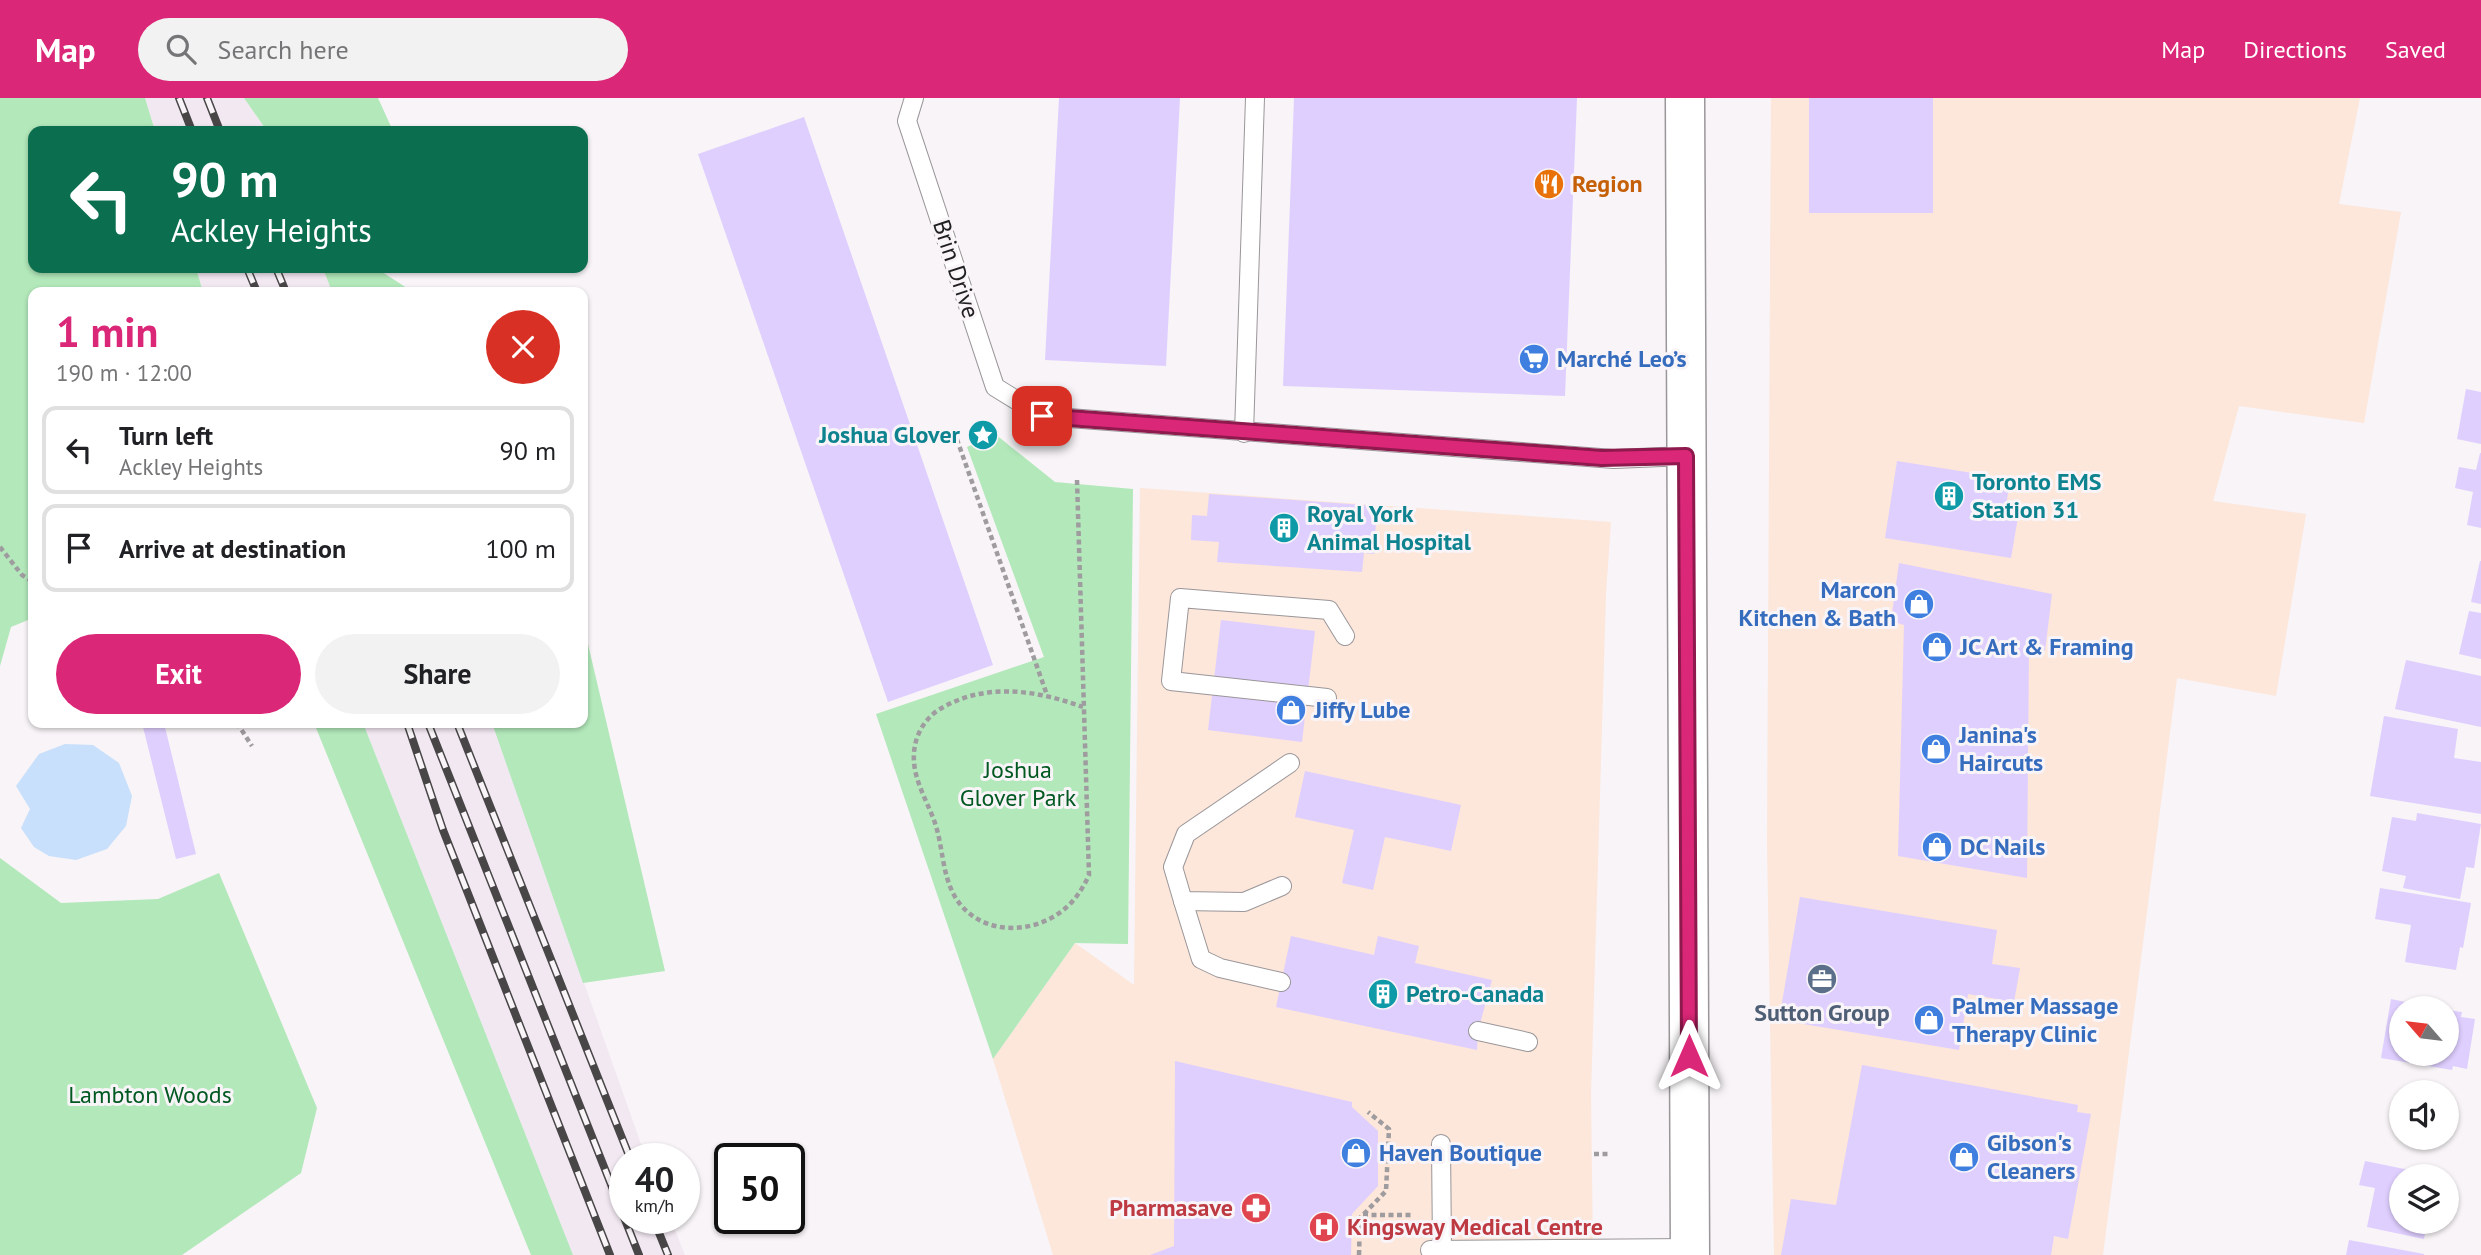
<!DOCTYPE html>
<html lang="en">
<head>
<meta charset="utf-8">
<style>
	:root { --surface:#fff; --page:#f2f2f2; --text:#202124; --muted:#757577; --line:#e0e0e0; --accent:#db2777 }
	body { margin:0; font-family:"PT Sans",sans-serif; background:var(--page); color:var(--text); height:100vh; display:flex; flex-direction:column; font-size:26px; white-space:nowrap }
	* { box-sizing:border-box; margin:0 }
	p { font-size:23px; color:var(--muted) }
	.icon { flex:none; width:38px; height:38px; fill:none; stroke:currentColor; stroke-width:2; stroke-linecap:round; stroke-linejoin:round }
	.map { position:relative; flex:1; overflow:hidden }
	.details { position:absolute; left:28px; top:189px; width:560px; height:441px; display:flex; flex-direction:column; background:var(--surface); border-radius:14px; box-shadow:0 2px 5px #0004 }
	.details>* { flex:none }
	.top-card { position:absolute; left:28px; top:28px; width:560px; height:147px; border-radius:14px; box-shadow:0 2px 5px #0004; background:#0b6e4f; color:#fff; overflow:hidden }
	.needle { width:46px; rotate:298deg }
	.controls { position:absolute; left:2389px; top:898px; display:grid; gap:14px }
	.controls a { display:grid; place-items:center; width:70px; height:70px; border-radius:50%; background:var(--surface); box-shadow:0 2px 5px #0004; font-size:35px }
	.speed { position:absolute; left:609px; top:1045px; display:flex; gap:14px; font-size:35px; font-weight:700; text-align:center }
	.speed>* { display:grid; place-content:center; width:91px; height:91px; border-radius:50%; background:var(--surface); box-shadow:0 2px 5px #0004; line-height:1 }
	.speed small { font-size:18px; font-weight:400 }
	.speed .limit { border:4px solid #111; border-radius:10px; background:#fff; color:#111 }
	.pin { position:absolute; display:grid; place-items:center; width:60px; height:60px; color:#fff; margin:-30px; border-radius:14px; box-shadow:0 4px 10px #0006 }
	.me { position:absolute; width:77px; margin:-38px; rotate:0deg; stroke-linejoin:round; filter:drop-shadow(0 0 5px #0008) }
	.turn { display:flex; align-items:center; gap:24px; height:147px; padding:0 28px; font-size:32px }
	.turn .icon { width:91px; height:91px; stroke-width:2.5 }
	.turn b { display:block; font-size:49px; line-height:60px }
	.round { display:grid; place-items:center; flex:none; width:74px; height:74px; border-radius:37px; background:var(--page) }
	.summary { display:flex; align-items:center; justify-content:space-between; height:119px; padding:0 28px }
	h1 { font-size:42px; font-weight:700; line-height:52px; color:var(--accent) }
	.cta { display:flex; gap:14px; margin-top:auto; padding:14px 28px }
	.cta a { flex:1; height:80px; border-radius:42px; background:var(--accent); color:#fff; font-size:28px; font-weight:700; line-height:80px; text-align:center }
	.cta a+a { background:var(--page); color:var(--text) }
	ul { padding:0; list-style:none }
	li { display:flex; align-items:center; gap:21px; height:88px; margin:0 14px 10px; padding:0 14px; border:4px solid var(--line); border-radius:14px }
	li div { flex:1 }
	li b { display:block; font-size:26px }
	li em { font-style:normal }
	header { display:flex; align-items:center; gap:42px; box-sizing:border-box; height:98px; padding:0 35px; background:var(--accent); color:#fff }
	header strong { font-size:33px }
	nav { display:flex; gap:38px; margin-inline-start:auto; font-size:24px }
	.search { width:490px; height:63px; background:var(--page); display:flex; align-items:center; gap:18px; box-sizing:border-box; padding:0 24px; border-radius:38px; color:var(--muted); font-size:26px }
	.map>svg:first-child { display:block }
	.commercial { fill:#fde6da }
	.built { fill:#f2e8f2 }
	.green { fill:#b2e8ba }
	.water { fill:#c8e0fb }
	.building { fill:#dfcfff }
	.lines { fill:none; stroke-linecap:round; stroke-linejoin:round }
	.service-casing { stroke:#9a9699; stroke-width:20 }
	.secondary-casing { stroke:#9a9699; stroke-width:41 }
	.path { stroke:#9f9c9f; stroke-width:4.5; stroke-dasharray:5 3.5; stroke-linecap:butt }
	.service { stroke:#fff; stroke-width:18 }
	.secondary { stroke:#fff; stroke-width:38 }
	.rail-casing { stroke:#484647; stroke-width:8 }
	.rail { stroke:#f8f4f7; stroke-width:5; stroke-dasharray:16; stroke-linecap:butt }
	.route-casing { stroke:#8e194d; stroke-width:18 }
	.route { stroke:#db2777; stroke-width:12 }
	.labels { text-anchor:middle; stroke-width:6; stroke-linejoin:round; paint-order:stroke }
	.food-label { font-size:24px; font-weight:bold; fill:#c56008; stroke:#f8f4f7; text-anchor:start }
	.street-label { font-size:24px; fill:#212021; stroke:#f8f4f7 }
	.shop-label { font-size:24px; font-weight:bold; fill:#366cbe; stroke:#f8f4f7; text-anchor:start }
	.culture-label { font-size:24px; font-weight:bold; fill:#0d838f; stroke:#f8f4f7; text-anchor:start }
	.park-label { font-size:24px; fill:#015821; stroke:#f8f4f7 }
	.service-label { font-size:24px; font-weight:bold; fill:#4e5e75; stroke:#f8f4f7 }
	.health-label { font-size:24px; font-weight:bold; fill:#be3a42; stroke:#f8f4f7; text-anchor:end }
</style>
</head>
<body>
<header>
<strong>Map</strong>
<div class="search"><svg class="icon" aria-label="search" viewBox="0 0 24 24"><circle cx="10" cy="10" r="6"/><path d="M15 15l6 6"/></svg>Search here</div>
<nav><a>Map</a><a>Directions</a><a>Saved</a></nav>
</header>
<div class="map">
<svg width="2481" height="1157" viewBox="0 0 2481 1157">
	<rect width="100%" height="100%" fill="#f8f4f7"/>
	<g class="commercial">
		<polygon points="1771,0 2360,0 2339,106 2401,114 2364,325 2239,308 2213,403 2306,416 2276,598 2177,580 2103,1157 1774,1157 1767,745"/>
		<polygon points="1140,390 1611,424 1606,495 1591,996 1593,1157 1053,1157 993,961 1075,845 1134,887"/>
	</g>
	<g class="built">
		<polygon points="145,0 244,0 267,33 155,33"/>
		<polygon points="196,170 323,170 332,194 203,194"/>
		<polygon points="363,625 492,625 646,1060 625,1060 625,1120 670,1120 685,1157 573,1157"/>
	</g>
	<g class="green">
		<polygon points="0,0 145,0 155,33 33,33 33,170 196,170 203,194 33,194 33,520 11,529 0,568"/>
		<polygon points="244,0 378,0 393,33 267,33"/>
		<polygon points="323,170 376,170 413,194 332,194"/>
		<polygon points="995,336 1055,384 1133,391 1128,846 1075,845 993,961 876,616 1044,559 967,349"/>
		<polygon points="583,525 665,873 583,885 492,625 583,625"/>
		<polygon points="314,625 363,625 573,1157 531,1157"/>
		<polygon points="0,760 61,805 158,801 219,775 317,1010 301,1075 182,1157 0,1157"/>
	</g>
	<polygon class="water" points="65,646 93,647 119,665 132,698 126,728 107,751 76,762 49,758 34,749 21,730 30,711 16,688 39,656"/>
	<g class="building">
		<polygon points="1059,0 1180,0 1166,268 1045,262"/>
		<polygon points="1294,0 1577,0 1565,298 1283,288"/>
		<rect x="1809" y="0" width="124" height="115"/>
		<polygon points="804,19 993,567 888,604 698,56"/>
		<polygon points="2466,291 2481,294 2481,346 2457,341"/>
		<polygon points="2480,355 2481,355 2481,430 2467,427 2473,394 2455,390 2459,369 2476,372"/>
		<polygon points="1897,363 2010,381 2005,416 2018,419 2011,460 1885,440"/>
		<polygon points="1209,396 1377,408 1374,456 1364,455 1362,474 1217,464 1219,444 1191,442 1192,417 1207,418"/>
		<polygon points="2480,463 2481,463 2481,506 2471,504"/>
		<polygon points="1899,465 2052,496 2045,553 2029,546 2027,780 1898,758 1904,527 1891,523"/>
		<polygon points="2469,513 2481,515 2481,561 2459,556"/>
		<polygon points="1221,522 1315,533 1302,644 1208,632"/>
		<polygon points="2406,562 2481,578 2481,629 2395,611"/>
		<polygon points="2384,618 2458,631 2454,660 2481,664 2481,716 2370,698"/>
		<polygon points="142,625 164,625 196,756 176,761"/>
		<polygon points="1305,673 1461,707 1451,753 1385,739 1373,792 1342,785 1354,732 1295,719"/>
		<polygon points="2417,715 2481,726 2474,770 2466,769 2460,801 2403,790 2406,778 2382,773 2392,719 2416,723"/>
		<polygon points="2380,790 2471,805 2463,850 2460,849 2456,872 2405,864 2411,827 2375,821"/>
		<polygon points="1800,799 1997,832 1992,866 2020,870 2014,904 1968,896 1959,952 1779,922"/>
		<polygon points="1291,838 1374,857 1378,838 1419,848 1415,865 1492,882 1478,933 1477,952 1276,909"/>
		<polygon points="2391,901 2430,909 2401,910 2401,956 2446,956 2446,912 2462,914 2461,919 2475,921 2467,971 2453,968 2452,972 2381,960"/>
		<polygon points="1175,963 1352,1004 1352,1009 1378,1033 1378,1088 1352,1116 1351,1157 1150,1157 1174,1148"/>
		<polygon points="1862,967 2078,1007 2077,1014 2091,1016 2068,1141 2054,1138 2051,1157 1781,1157 1791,1101 1836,1107"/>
		<polygon points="2365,1063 2434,1077 2401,1078 2401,1124 2427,1124 2424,1141 2367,1129 2375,1090 2359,1087"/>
		<polygon points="2349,1142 2424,1156 2424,1157 2346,1157"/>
	</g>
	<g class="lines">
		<g class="service-casing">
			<g id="service">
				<polyline points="914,0 907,23 995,289 1042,318 1614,361 1686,358"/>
				<polyline points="1244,335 1255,0"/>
				<polyline points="1327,600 1171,583 1180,500 1329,512 1345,538"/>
				<polyline points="1282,788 1244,804 1183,803 1173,769 1186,736 1290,665"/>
				<polyline points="1183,803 1201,861 1220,870 1281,884"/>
				<polyline points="1478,933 1528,944"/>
				<polyline points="1441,1046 1442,1152"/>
				<polyline points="1430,1152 1690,1150"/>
			</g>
		</g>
		<g class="secondary-casing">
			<polyline id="secondary" points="1685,0 1690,1157"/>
		</g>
		<g class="path">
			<polyline points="954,333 1047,597"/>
			<path d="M1077,382L1089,777C1084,788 1078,798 1069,807C1036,839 977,839 954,797C942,775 943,749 935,725C927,702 912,680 914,655C915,637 925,620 940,611C985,584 1036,592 1083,609"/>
			<polyline points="0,449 22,477 33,484"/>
			<polyline points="237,625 252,648"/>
			<polyline points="1594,1056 1611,1056"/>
			<polyline points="1363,1117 1411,1117"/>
			<polyline points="1359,1157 1360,1120 1386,1093 1389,1031 1368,1014"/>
		</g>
		<use href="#service" class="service"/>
		<use href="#secondary" class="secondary"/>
		<g class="rail-casing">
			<g id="rail">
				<polyline points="179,0 192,33"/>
				<polyline points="207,0 220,33"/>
				<polyline points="247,170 257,194"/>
				<polyline points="276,170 286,194"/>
				<polyline points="407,625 443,732 610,1157"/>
				<polyline points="428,625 639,1157"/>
				<polyline points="457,625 630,1060"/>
				<polyline points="653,1120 668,1157"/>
			</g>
		</g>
		<use href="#rail" class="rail"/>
	</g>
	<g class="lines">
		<g class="route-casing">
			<polyline id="route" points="1042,318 1602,360 1686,358 1689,958"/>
		</g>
		<use href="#route" class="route"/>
	</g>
	<defs>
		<g id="restaurant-disc" transform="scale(1.575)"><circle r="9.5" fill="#e8710a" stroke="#f8f4f7"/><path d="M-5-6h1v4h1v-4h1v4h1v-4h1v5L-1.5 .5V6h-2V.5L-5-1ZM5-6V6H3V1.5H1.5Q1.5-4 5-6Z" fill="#fff"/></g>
		<g id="supermarket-disc" transform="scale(1.575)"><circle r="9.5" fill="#3f7fe0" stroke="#f8f4f7"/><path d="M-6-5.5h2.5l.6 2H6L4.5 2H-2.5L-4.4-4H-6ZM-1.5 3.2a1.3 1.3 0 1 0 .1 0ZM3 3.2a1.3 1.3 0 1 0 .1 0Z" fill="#fff"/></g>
		<g id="sight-disc" transform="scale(1.575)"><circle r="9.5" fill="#0f9aa8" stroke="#f8f4f7"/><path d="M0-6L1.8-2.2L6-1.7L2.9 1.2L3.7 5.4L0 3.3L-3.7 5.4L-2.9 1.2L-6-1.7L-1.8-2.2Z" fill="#fff"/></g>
		<g id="building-disc" transform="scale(1.575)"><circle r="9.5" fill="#0f9aa8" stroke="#f8f4f7"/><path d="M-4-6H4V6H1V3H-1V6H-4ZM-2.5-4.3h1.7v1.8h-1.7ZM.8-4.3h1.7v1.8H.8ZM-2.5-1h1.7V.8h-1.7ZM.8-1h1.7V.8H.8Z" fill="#fff"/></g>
		<g id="shop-disc" transform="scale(1.575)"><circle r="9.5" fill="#3f7fe0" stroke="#f8f4f7"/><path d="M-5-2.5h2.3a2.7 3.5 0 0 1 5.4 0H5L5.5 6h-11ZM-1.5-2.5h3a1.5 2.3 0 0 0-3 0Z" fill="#fff"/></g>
		<g id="office-disc" transform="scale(1.575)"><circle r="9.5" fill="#5c6f8a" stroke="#f8f4f7"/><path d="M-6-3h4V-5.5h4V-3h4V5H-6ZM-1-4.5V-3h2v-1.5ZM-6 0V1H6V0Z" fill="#fff"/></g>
		<g id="pharmacy-disc" transform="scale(1.575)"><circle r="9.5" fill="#e0444e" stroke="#f8f4f7"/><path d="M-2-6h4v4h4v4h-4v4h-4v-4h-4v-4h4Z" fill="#fff"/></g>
		<g id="hospital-disc" transform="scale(1.575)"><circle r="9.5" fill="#e0444e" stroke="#f8f4f7"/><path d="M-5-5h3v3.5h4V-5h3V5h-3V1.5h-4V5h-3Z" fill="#fff"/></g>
	</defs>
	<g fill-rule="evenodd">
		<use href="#restaurant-disc" x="1549" y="86"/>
		<use href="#supermarket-disc" x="1534" y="261"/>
		<use href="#sight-disc" x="983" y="337"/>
		<use href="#building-disc" x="1949" y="398"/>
		<use href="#building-disc" x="1284" y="430"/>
		<use href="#shop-disc" x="1919" y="506"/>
		<use href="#shop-disc" x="1937" y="549"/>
		<use href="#shop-disc" x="1291" y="612"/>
		<use href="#shop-disc" x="1936" y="651"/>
		<use href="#shop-disc" x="1937" y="749"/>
		<use href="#office-disc" x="1822" y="881"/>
		<use href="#building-disc" x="1383" y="896"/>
		<use href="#shop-disc" x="1929" y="922"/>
		<use href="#shop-disc" x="1356" y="1055"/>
		<use href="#shop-disc" x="1964" y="1059"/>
		<use href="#pharmacy-disc" x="1256" y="1110"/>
		<use href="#hospital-disc" x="1324" y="1129"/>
	</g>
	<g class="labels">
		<g class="food-label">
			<text x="1572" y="94">Region</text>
		</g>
		<g class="street-label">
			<text transform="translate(956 171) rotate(72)" y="8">Brin Drive</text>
		</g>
		<g class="shop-label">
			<text x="1557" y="269">Marché Leo’s</text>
			<text x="1896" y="500" text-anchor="end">Marcon<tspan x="1896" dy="28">Kitchen &amp; Bath</tspan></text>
			<text x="1960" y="557">JC Art &amp; Framing</text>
			<text x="1314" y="620">Jiffy Lube</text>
			<text x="1959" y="645">Janina's<tspan x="1959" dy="28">Haircuts</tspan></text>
			<text x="1960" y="757">DC Nails</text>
			<text x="1952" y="916">Palmer Massage<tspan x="1952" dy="28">Therapy Clinic</tspan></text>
			<text x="1987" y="1053">Gibson's<tspan x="1987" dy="28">Cleaners</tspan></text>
			<text x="1379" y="1063">Haven Boutique</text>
		</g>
		<g class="culture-label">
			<text x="960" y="345" text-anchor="end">Joshua Glover</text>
			<text x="1972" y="392">Toronto EMS<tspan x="1972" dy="28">Station 31</tspan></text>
			<text x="1307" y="424">Royal York<tspan x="1307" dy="28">Animal Hospital</tspan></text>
			<text x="1406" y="904">Petro-Canada</text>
		</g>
		<g class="park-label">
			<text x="1018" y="680">Joshua<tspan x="1018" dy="28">Glover Park</tspan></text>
			<text x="150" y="1005">Lambton Woods</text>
		</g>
		<g class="service-label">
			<text x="1822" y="923">Sutton Group</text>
		</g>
		<g class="health-label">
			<text x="1233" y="1118">Pharmasave</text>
			<text x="1347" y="1137" text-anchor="start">Kingsway Medical Centre</text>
		</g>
	</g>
</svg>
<div class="controls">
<a><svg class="needle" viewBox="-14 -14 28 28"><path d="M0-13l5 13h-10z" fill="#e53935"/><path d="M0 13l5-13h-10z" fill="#757577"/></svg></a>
<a><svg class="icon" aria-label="sound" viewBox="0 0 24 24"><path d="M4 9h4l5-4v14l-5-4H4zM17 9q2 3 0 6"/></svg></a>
<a><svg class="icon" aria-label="layers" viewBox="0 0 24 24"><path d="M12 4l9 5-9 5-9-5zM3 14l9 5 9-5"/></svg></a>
</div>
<div class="speed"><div>40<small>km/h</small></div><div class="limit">50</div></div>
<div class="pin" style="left:1042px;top:318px;background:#d93025"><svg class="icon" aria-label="arrive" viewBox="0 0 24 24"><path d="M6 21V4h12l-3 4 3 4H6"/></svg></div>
<svg class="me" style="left:1689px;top:958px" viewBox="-20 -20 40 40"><path d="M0-17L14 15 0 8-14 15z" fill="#db2777" stroke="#fff" stroke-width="4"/></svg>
<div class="top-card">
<div class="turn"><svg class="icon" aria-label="left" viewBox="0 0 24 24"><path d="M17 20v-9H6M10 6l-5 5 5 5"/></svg><div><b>90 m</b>Ackley Heights</div></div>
</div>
<section class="details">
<div class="summary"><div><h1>1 min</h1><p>190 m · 12:00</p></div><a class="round" style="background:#d93025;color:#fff"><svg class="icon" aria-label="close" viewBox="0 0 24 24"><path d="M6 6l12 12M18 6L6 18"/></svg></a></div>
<ul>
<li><svg class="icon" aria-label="left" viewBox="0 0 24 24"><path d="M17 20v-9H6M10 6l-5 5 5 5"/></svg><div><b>Turn left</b><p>Ackley Heights</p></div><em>90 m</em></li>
<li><svg class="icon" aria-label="arrive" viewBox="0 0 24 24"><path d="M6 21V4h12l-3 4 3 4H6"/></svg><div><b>Arrive at destination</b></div><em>100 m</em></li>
</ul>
<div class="cta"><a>Exit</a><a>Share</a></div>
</section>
</div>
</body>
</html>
